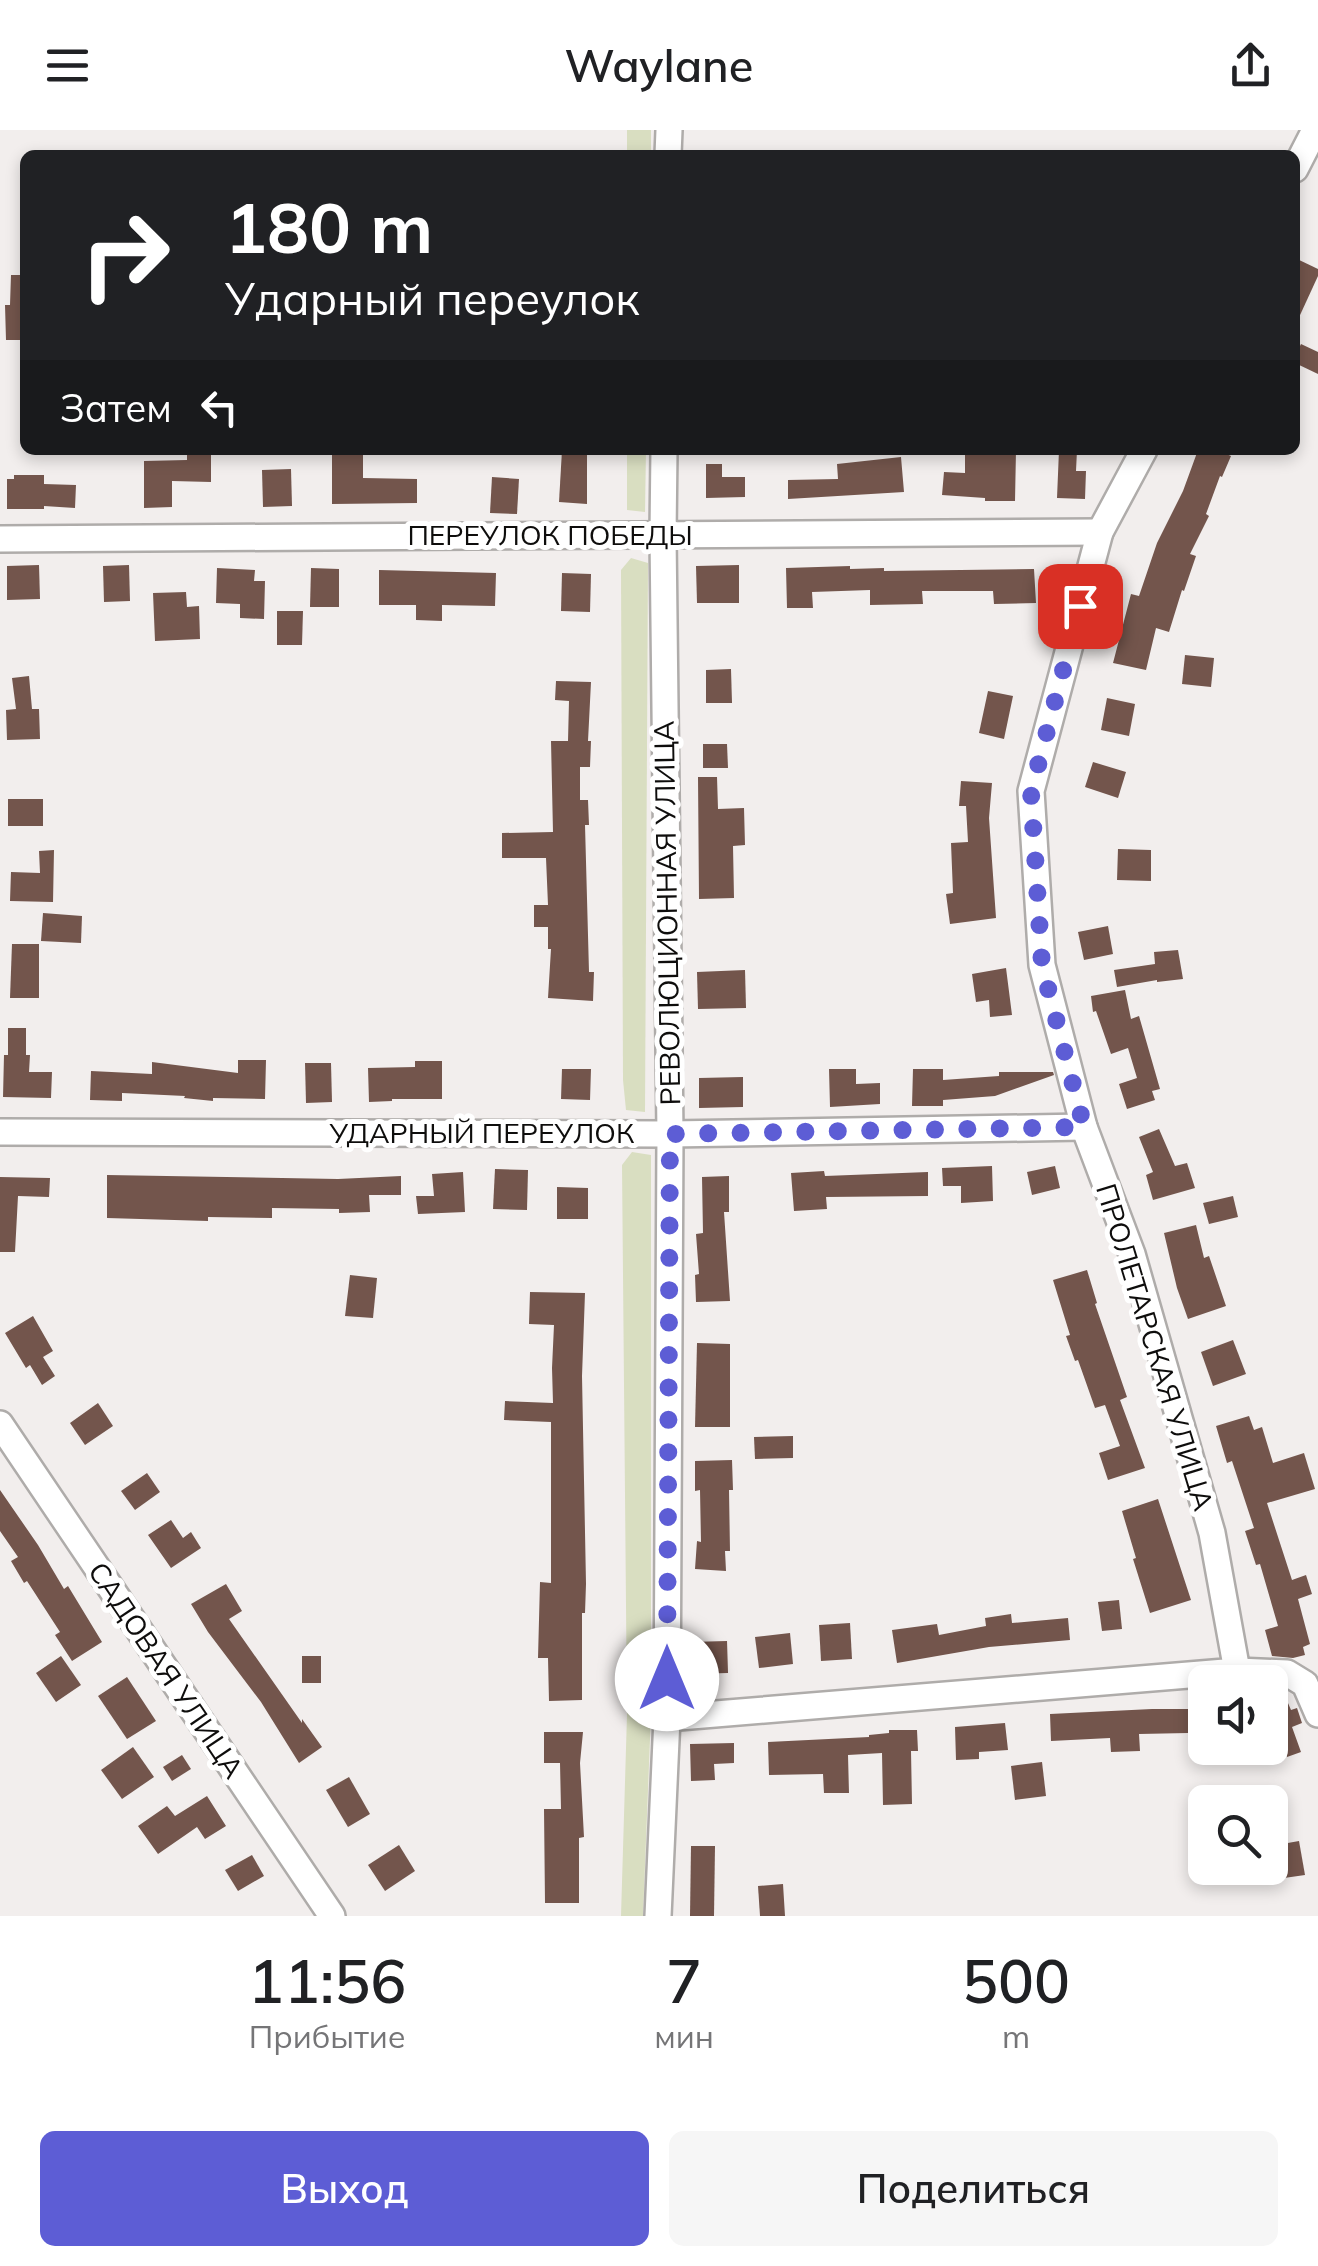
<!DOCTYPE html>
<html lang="ru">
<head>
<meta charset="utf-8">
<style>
	:root { --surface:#fff; --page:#f6f6f6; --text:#202124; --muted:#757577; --accent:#5d5dd5 }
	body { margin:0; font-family:Mulish,sans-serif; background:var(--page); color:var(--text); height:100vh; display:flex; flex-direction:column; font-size:38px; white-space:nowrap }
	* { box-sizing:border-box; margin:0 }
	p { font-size:32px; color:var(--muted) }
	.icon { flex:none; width:55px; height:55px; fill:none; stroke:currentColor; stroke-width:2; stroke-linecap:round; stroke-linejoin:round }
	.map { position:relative; height:1786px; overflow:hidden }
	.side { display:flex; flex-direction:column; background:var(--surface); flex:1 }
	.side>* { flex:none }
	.hud { position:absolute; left:20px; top:20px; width:1280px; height:305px; border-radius:15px; box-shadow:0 5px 15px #0003; background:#202124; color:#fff; overflow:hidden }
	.controls { position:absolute; left:1188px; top:1535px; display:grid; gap:20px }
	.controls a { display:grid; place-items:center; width:100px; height:100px; border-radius:15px; background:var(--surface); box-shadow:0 5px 15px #0003; font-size:50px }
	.pin { position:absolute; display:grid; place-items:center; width:85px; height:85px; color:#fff; margin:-42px; border-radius:20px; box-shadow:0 5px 15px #0006 }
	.me { position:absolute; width:110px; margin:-55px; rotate:0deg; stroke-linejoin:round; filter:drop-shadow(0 0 8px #0008) }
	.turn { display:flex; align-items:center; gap:35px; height:210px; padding:0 40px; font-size:45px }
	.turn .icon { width:130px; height:130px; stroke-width:2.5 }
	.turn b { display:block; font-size:70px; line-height:85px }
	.then { display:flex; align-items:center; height:95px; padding:0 40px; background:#0003; gap:20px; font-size:38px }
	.eta { display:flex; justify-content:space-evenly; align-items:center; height:170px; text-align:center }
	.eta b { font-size:60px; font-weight:600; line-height:70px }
	.primary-button { display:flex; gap:20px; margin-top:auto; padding:20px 40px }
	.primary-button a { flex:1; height:115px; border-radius:15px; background:var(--accent); color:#fff; font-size:40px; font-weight:600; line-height:115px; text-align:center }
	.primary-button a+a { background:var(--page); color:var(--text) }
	header { display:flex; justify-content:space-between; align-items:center; height:130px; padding:0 40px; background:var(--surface); font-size:45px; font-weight:600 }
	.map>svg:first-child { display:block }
	.green { fill:#d9dec1 }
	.building { fill:#73554c }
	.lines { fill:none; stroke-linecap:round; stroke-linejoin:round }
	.minor-casing { stroke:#afacaa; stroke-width:30 }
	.minor { stroke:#fff; stroke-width:25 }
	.route { stroke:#5d5dd5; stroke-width:18; stroke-dasharray:0 32.4 }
	.labels { text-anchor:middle; stroke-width:10; stroke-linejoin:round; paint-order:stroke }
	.street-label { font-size:28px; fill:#0e0d0c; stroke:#fff }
</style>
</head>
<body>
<header><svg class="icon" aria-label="menu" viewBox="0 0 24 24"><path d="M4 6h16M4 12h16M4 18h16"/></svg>Waylane<svg class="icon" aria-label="share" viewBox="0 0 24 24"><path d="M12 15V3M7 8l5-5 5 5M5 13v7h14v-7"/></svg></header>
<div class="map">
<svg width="1318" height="1786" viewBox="0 0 1318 1786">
	<rect width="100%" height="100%" fill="#f2eeed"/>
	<g class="green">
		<rect x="627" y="0" width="24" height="25"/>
		<polygon points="627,320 646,320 645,382 627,380"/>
		<polygon points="631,428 648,433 645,982 626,980 623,950 621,440"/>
		<polygon points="632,1022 651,1025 651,1584 643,1786 621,1786 627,1585 622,1035"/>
	</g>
	<g class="building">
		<polygon points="1295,128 1318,139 1318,146 1295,196"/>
		<polygon points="11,145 25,145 25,210 6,210 5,175 10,175"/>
		<polygon points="1301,214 1318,222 1318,244 1295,233 1295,226"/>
		<polygon points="187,320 211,320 211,352 172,351 172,377 144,378 144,331 187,330"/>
		<polygon points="562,320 587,320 587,374 559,372"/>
		<polygon points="965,320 1016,320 1015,371 985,371 985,368 942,365 944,342 965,343"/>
		<polygon points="1059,320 1077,320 1076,341 1086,341 1085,369 1057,368"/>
		<polygon points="1198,320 1217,320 1231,326 1222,347 1220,346 1206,384 1209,386 1190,424 1196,426 1184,461 1182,460 1169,502 1156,498 1146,540 1113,533 1131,464 1139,466 1157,413 1183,361"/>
		<polygon points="332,325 363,325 363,348 417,349 417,373 332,374"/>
		<polygon points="901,327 904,362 788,369 788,350 838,349 837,334"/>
		<polygon points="706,334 722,334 722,347 745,347 745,367 706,368"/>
		<polygon points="291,339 292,376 263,377 262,340"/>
		<polygon points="14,345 44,345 44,354 76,355 75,378 44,376 44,379 7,379 7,349 14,349"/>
		<polygon points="492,347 519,349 517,384 490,383"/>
		<polygon points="39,435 40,469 7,470 7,436"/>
		<polygon points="129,435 130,471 104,472 103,436"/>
		<polygon points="739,435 739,473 697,473 696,436"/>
		<polygon points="850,436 850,439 884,438 884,441 1034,439 1036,473 994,474 993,461 922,461 923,474 870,475 870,460 812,462 813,478 787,478 786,438"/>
		<polygon points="217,438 255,440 254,451 265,451 264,489 240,488 240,474 216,473"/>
		<polygon points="311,438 339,439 339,477 310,477"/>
		<polygon points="379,440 496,443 495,476 442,475 442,491 416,490 416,475 379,475"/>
		<polygon points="562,443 591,444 590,482 561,481"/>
		<polygon points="186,462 187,477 199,476 200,509 155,511 153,463"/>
		<polygon points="277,481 303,481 302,515 277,515"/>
		<polygon points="1185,525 1214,528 1211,557 1182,554"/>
		<polygon points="731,539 732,573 706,573 706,540"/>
		<polygon points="29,546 32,579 39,579 40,609 7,610 6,580 16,579 12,548"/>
		<polygon points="556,551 591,552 588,611 591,611 590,637 580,637 580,670 588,670 589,695 585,695 589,842 594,842 593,871 548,868 551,819 548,819 548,797 534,797 534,775 548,775 546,728 502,728 502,703 553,702 551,611 568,611 569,571 555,570"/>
		<polygon points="988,561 1013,566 1004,609 979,603"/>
		<polygon points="1107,568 1135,574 1129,606 1101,600"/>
		<polygon points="703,614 727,614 728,638 703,638"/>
		<polygon points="1093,632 1126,642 1118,668 1085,657"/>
		<polygon points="698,647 717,647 718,679 744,678 745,715 733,716 734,768 699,769"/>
		<polygon points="961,651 992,653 989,688 996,788 950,794 946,764 953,763 951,713 968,712 966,676 959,676"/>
		<rect x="8" y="669" width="35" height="27"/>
		<polygon points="1118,719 1151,720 1151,751 1117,750"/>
		<polygon points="54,720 53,772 10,771 11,742 40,743 39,721"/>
		<polygon points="43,783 82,786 81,813 41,811"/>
		<polygon points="1108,796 1113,824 1084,830 1078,802"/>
		<polygon points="12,814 39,814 39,868 10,868"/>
		<polygon points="1178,820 1183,849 1157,852 1157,850 1117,857 1114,840 1155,834 1154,822"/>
		<polygon points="1006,838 1012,885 990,887 989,870 976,872 972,844"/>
		<polygon points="745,840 746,878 698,879 697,842"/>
		<polygon points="1125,860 1131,889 1139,886 1160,959 1152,961 1155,970 1127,979 1119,954 1137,948 1128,918 1111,924 1096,881 1093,882 1091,866"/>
		<polygon points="8,898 26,898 26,925 30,925 29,942 52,942 51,968 3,967 4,925 8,925"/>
		<polygon points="238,930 266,930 265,969 213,968 213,971 184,968 185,966 122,963 122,971 90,970 91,941 152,944 152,932 238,943"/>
		<polygon points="415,931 442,931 442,969 392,969 392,971 369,972 368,938 415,937"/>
		<polygon points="305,933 331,933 332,972 306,973"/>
		<polygon points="562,939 591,939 590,970 561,969"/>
		<polygon points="829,939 856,939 856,954 880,953 880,974 830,977"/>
		<polygon points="913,939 943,939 943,950 999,946 999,942 1053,942 1054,945 995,966 943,970 943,976 912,976"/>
		<polygon points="743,947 743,977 699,978 699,948"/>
		<polygon points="1159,999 1175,1036 1187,1033 1195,1058 1153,1070 1146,1045 1153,1042 1139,1007"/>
		<polygon points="992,1036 993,1071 961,1073 961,1056 943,1056 942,1038"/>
		<polygon points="1055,1036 1060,1058 1032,1065 1027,1042"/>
		<polygon points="495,1039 528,1040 527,1080 493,1079"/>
		<polygon points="824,1041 825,1046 928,1042 928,1066 826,1067 827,1079 794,1081 791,1043"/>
		<polygon points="463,1042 465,1082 418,1084 416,1066 434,1066 432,1044"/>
		<polygon points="107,1045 338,1049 401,1046 401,1065 369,1065 370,1082 339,1083 339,1079 272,1078 272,1088 208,1087 208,1091 107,1088"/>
		<polygon points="729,1046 729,1082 724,1082 730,1171 696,1172 695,1145 699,1144 696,1104 703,1103 702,1047"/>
		<polygon points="0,1047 50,1048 49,1067 18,1066 15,1122 0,1122"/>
		<polygon points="557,1057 588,1058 588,1089 557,1089"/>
		<polygon points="1233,1066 1238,1087 1209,1094 1203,1073"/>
		<polygon points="1196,1095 1204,1128 1209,1126 1226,1176 1188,1189 1177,1158 1164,1103"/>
		<polygon points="1087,1140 1097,1173 1095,1174 1127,1267 1120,1270 1145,1338 1108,1350 1099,1323 1120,1316 1105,1275 1095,1278 1078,1230 1075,1231 1066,1206 1070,1205 1053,1150"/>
		<polygon points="350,1145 377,1148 373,1188 345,1186"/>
		<polygon points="530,1162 585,1163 582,1246 586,1454 585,1483 582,1483 582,1570 549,1571 548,1528 538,1528 540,1452 551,1453 551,1292 504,1290 505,1271 553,1273 552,1238 554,1195 529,1194"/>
		<polygon points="33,1186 53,1221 43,1227 55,1246 42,1255 30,1235 26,1238 5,1203"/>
		<polygon points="1233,1210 1246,1244 1213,1256 1201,1222"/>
		<polygon points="697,1213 730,1214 730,1297 695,1297"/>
		<polygon points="98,1273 113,1296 85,1315 70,1293"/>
		<polygon points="1249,1286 1254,1300 1262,1297 1273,1333 1304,1323 1315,1359 1267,1373 1292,1450 1306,1445 1312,1464 1298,1469 1310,1514 1303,1517 1305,1525 1293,1528 1272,1526 1265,1500 1278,1496 1260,1434 1256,1435 1245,1401 1254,1398 1232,1331 1227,1333 1216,1296"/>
		<polygon points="793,1306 793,1328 755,1329 754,1307"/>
		<polygon points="732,1330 733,1360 729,1360 730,1421 725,1421 726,1441 695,1439 697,1411 701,1412 700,1360 695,1361 695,1331"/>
		<polygon points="147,1343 160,1362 135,1380 121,1361"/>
		<polygon points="0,1360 38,1415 64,1459 68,1456 102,1512 72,1531 55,1505 60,1502 27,1451 24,1453 11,1431 18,1427 0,1401"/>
		<polygon points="1158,1369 1191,1470 1150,1483 1133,1429 1136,1428 1122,1381"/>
		<polygon points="171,1390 183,1408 191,1402 201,1418 171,1438 148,1405"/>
		<polygon points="226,1454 242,1481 229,1489 302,1593 302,1589 322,1617 299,1633 261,1572 208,1502 191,1474"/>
		<polygon points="1119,1470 1122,1499 1102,1501 1098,1472"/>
		<polygon points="1011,1484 1012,1493 1068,1488 1070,1510 989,1517 897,1533 892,1500 937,1494 939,1505 986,1496 985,1488"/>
		<polygon points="850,1493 852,1529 821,1531 819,1495"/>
		<polygon points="790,1503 793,1534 759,1538 755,1507"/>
		<polygon points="727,1511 728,1543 691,1544 690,1512"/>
		<polygon points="61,1526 81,1555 56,1572 36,1543"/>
		<rect x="302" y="1526" width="19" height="27"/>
		<polygon points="127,1547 156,1591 127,1609 98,1566"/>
		<polygon points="1282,1559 1291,1580 1297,1578 1302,1593 1292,1597 1301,1622 1287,1627 1279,1606 1270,1609 1270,1563"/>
		<polygon points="1152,1579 1188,1579 1188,1603 1139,1604 1140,1621 1111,1622 1110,1608 1051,1611 1050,1584"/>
		<polygon points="1005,1593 1008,1620 979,1622 979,1629 956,1630 955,1597"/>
		<polygon points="889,1600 917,1600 918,1621 911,1621 912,1674 883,1675 882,1623 848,1625 849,1663 824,1663 823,1644 769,1645 768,1612 869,1607 869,1605 889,1603"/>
		<polygon points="544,1602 583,1602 580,1633 584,1707 579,1708 579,1773 545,1773 544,1679 561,1679 560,1633 544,1633"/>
		<polygon points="734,1613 734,1633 714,1634 715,1650 691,1651 690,1614"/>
		<polygon points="133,1617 154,1647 122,1669 101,1640"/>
		<polygon points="182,1625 191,1639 172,1651 163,1637"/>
		<polygon points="1042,1632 1046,1666 1015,1670 1011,1636"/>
		<polygon points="349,1647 370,1684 348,1697 326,1660"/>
		<polygon points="207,1666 226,1696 205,1709 197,1697 158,1724 138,1696 167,1676 175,1686"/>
		<polygon points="1299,1711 1305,1745 1277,1749 1271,1716"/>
		<polygon points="399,1715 415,1741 385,1761 368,1735"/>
		<polygon points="691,1716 715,1716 714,1786 690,1786"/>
		<polygon points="252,1725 264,1746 238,1761 225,1740"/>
		<polygon points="783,1754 785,1786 760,1786 758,1756"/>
	</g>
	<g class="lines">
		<g class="minor-casing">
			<g id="minor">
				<polyline points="668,25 669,0"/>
				<polyline points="1295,39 1315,0"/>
				<polyline points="0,409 1100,402"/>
				<polyline points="0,1002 670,1004 1084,997"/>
				<polyline points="0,1294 332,1786"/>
				<polyline points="1237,1541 1287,1543 1305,1554 1318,1584"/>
				<polyline points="667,1588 1237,1541 1212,1403 1132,1124 1084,997 1042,835 1031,661 1100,402 1144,320"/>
				<polyline points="658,1786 667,1588 670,1004 663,405 664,320"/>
			</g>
		</g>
		<use href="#minor" class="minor"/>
	</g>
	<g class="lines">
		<polyline class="route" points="667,1549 670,1004 1084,997 1042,835 1031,662 1080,476"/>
	</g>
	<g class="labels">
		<g class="street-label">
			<text x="550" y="415">ПЕРЕУЛОК ПОБЕДЫ</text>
			<text transform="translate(667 783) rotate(-91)" y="10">РЕВОЛЮЦИОННАЯ УЛИЦА</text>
			<text x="482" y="1013">УДАРНЫЙ ПЕРЕУЛОК</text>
			<text transform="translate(1155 1217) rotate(73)" y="10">ПРОЛЕТАРСКАЯ УЛИЦА</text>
			<text transform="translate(166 1540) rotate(56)" y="10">САДОВАЯ УЛИЦА</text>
		</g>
	</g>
</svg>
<div class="controls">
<a><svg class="icon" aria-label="sound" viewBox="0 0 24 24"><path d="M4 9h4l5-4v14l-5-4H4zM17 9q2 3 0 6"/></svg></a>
<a><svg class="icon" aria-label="search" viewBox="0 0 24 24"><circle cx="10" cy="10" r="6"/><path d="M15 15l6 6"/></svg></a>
</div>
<div class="pin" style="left:1080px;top:476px;background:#d93025"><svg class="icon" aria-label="arrive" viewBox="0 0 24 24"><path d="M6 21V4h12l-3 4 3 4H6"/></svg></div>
<svg class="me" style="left:667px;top:1549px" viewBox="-20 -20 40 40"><circle r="19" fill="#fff"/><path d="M0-13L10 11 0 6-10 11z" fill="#5d5dd5"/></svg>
<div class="hud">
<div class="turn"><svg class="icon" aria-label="right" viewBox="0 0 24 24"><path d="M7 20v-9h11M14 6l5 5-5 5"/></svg><div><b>180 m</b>Ударный переулок</div></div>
<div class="then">Затем<svg class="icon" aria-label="left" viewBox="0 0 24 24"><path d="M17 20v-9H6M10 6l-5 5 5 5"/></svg></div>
</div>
</div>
<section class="side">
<div class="eta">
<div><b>11:56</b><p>Прибытие</p></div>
<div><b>7</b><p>мин</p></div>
<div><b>500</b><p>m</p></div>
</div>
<div class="primary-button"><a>Выход</a><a>Поделиться</a></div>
</section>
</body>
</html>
